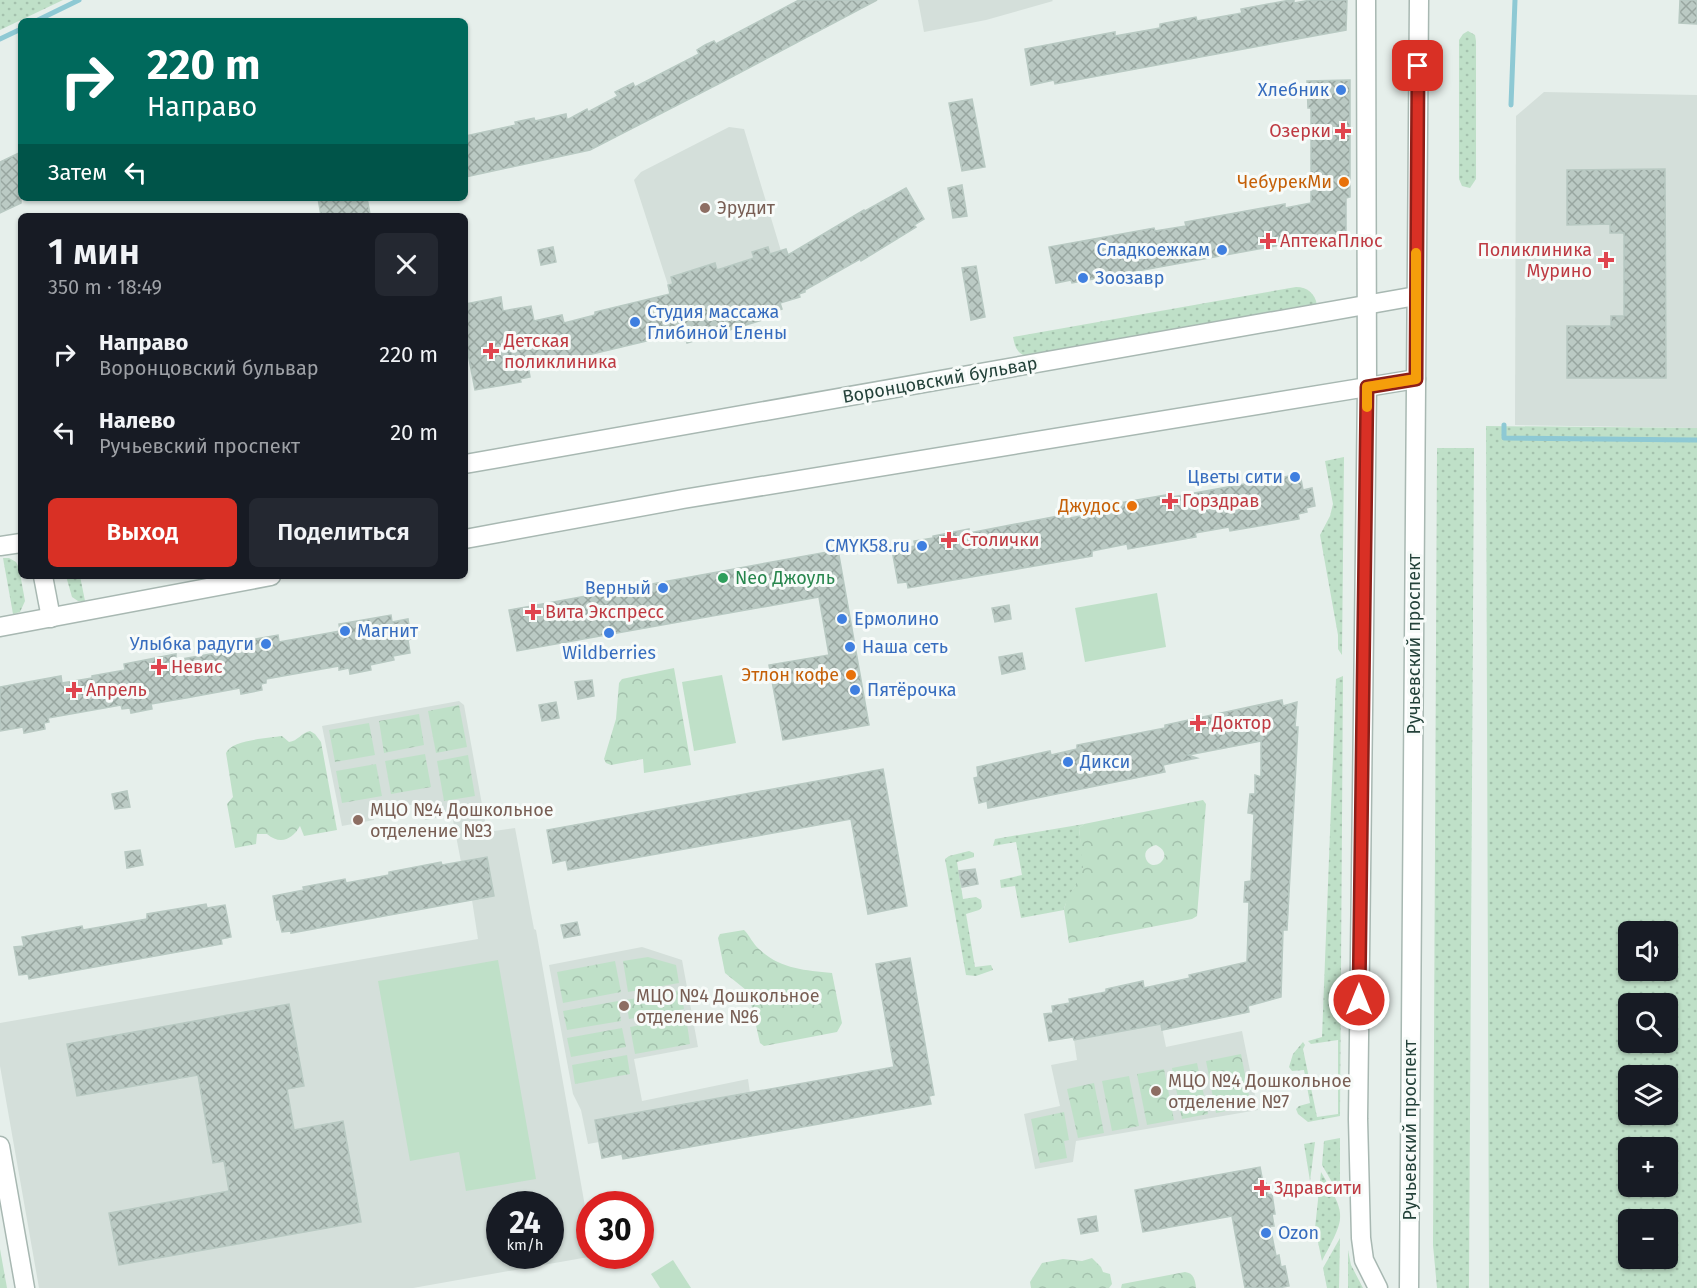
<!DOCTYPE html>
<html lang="ru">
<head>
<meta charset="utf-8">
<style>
	:root { --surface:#171b24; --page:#242831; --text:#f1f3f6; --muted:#9ea1a6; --accent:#d93025 }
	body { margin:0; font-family:"Fira Sans",sans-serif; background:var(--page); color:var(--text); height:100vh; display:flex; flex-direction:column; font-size:22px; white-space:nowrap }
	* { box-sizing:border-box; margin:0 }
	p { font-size:20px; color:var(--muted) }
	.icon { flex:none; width:33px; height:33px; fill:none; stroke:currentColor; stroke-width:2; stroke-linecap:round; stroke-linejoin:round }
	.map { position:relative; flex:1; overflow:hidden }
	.details { position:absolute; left:18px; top:213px; width:450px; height:366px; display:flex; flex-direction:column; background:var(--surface); border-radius:9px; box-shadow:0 2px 4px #0004 }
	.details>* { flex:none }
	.banner { position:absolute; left:18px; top:18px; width:450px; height:183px; border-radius:9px; box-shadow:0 2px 4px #0004; background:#00695c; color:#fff; overflow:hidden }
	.buttons { position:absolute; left:1618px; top:921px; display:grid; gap:12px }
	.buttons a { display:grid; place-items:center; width:60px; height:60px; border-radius:9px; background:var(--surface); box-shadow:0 2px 4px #0004; font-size:30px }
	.speed { position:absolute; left:486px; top:1191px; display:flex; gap:12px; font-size:30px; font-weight:700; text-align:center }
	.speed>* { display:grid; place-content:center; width:78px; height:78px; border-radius:50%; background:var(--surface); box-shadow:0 2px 4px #0004; line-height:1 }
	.speed small { font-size:15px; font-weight:400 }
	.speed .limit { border:9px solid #d22; background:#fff; color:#111 }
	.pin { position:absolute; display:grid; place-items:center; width:51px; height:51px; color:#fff; margin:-26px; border-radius:12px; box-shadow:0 3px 9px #0006 }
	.me { position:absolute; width:66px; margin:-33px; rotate:0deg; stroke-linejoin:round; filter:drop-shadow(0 0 4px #0008) }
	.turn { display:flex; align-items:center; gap:21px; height:126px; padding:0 30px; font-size:27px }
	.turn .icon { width:78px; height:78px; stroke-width:2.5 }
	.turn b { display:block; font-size:42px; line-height:51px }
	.then { display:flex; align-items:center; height:57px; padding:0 30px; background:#0003; gap:12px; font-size:22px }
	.round { display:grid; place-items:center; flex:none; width:63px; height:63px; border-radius:9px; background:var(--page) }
	.head { display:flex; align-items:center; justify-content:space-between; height:102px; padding:0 30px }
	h1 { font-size:36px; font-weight:600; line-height:45px }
	.action { display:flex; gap:12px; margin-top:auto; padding:12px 30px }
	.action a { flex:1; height:69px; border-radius:9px; background:var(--accent); color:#fff; font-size:24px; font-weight:600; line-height:69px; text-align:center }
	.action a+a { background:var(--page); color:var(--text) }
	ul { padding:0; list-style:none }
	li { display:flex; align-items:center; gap:18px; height:78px; padding:0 30px }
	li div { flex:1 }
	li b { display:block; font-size:22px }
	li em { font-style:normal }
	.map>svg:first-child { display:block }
	.built { fill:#d4dfda; fill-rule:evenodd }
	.grass { fill:url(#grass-dots); fill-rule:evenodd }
	.park { fill:url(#park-crowns); fill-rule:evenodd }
	.pitch { fill:#bfe0c8 }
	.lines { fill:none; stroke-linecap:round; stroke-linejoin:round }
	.stream { stroke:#8ec9d4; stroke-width:5 }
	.building { fill:url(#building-cross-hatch); stroke:#b8c9c2; stroke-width:1.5 }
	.street-casing { stroke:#a8b8b2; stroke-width:21 }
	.street { stroke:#fff; stroke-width:18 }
	.route-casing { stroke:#8d1f18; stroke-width:15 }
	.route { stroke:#d93025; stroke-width:10 }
	.slow { stroke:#f59e0b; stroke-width:10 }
	.shop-dot { fill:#3f7fe0; stroke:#f7fbf9; stroke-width:2 }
	.health-dot { fill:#e0444e; stroke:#f7fbf9; stroke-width:2 }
	.food-dot { fill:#e8710a; stroke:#f7fbf9; stroke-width:2 }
	.education-dot { fill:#8d6e63; stroke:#f7fbf9; stroke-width:2 }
	.leisure-dot { fill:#2e9e5b; stroke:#f7fbf9; stroke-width:2 }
	.labels { text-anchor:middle; stroke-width:6; stroke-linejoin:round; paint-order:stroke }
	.shop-label { font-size:18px; fill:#366cbe; stroke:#f7fbf9; text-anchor:start }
	.health-label { font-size:18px; fill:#be3a42; stroke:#f7fbf9; text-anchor:start }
	.food-label { font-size:18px; fill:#c56008; stroke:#f7fbf9; text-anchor:end }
	.education-label { font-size:18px; fill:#785e54; stroke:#f7fbf9; text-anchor:start }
	.street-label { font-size:18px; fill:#24423a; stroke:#f7fbf9 }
	.leisure-label { font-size:18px; fill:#27864d; stroke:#f7fbf9; text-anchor:start }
</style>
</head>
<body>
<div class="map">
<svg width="1697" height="1288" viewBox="0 0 1697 1288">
	<defs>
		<pattern id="grass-dots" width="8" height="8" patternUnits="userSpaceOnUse" patternTransform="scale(1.5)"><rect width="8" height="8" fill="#bfe0c8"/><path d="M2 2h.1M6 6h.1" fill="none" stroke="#a4c1ad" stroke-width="1.8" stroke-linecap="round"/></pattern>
		<pattern id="park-crowns" width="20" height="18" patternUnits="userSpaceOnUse" patternTransform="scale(1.5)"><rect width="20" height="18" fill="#bfe0c8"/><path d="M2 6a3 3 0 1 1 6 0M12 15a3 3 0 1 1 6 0" fill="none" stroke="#a4c1ad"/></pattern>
		<pattern id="building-cross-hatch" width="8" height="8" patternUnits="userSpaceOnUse" patternTransform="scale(1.5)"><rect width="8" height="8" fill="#bbcac4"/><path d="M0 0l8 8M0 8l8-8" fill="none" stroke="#98a6a0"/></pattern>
	</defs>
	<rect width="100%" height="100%" fill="#e6efeb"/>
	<g class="built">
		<polygon points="918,0 1052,0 1053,1 986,20 924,32"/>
		<polygon points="1544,92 1697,95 1697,428 1515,425 1516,116"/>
		<polygon points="729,127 744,129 781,251 770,254 768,247 752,252 754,258 717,270 715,263 671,277 673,284 668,285 634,180 641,172"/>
		<path d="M459,701L464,705L487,832L515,828L534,929L536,930L589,1229L590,1256H594L413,1288H39L0,1066V1023L478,939L472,900L487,857L461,862L452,815L425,820L421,803L373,812L374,820L342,826L322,726ZM500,1204H550V1256H500Z"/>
		<polygon points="642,947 682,960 698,1047 634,1059 642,1101 748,1079 750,1093 595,1120 599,1142 588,1144 581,1110 573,1094 549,965"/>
		<polygon points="1161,1023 1166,1047 1242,1031 1258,1110 1076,1141 1073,1162 1035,1169 1024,1114 1060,1106 1051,1065 1077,1060 1074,1040"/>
	</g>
	<g class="grass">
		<polygon points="0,0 63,0 0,30"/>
		<polygon points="1468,31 1475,35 1476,41 1476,179 1470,188 1462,186 1459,179 1459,40 1463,34"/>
		<path d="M1296,287C1308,287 1315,294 1317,305L1028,357C1017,354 1015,347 1013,337Z"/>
		<path d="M1486,426L1697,428V1288H1489ZM1629,932H1668V970H1629ZM1629,1004H1668V1042H1629ZM1629,1076H1668V1114H1629ZM1629,1148H1668V1186H1629ZM1629,1220H1668V1258H1629Z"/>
		<polygon points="1437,448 1474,448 1469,1288 1437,1288 1433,1245"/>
		<polygon points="1344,457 1342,655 1338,649 1338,635 1320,535 1330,516 1333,504 1325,461"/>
		<polygon points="3,558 9,558 16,562 19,568 25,601 20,612 13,614"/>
		<polygon points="66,576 80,576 85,601 78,601 72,597"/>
		<polygon points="1343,676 1340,1116 1308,1122 1298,1114 1296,1109 1299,1106 1310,1103 1304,1070 1292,1071 1289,1067 1293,1054 1303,1042 1305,1045 1303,1049 1317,1117 1338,1114 1338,1040 1311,1044 1308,1041 1322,1037 1336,679"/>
		<path d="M1084,824L1079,828C1080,840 1084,855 1083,867C1082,881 1067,894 1064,910L1021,918L1015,886L1001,888L1000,880L1022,875L1016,842L993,846L995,839Z"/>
		<polygon points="969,851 974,853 974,857 957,862 963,899 976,897 981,900 982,907 979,910 966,914 975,967 991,965 993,970 976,976 966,975 945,859 949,856"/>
		<polygon points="1340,1138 1340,1196 1322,1165 1324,1141"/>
		<polygon points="1315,1142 1310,1181 1304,1144"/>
		<path d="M1321,1172C1347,1216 1346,1216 1322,1261L1315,1228Z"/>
		<polygon points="1340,1238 1339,1288 1327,1288 1323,1268"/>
		<polygon points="1348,1250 1351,1265 1363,1288 1348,1288"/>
	</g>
	<g class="park">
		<polygon points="674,668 691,765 644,773 643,759 611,765 606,763 604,759 616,719 619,683 622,679"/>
		<polygon points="459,705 467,747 436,753 428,711"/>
		<polygon points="419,714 424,745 384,753 379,721"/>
		<polygon points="369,723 375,755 335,762 329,730"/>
		<path d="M310,731L315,734L321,742L337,830L304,836L300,826C292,840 280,845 267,834H257L256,844L235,848L227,804L233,797L226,753C231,740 268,738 282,736L289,742C298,741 301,733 310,731Z"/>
		<polygon points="425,754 431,787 391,794 385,761"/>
		<polygon points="468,755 475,796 444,801 437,761"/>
		<polygon points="376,764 382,796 342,803 336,771"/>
		<path d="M1203,800L1206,804L1197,916L1192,919L1069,943L1064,910L1067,898L1075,886L1083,868L1079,828L1084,824ZM1156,845C1177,855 1153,875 1146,859C1143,851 1149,847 1156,845Z"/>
		<path d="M744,930C750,936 753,944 759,949C780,969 804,970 832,973L842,1023L837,1032L764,1046L760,1043L749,995L746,990L725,973L718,938L720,934Z"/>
		<polygon points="648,957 676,965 679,983 628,992 623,961"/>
		<polygon points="615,961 621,992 563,1003 557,972"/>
		<polygon points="681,990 684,1009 629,1019 626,1000"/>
		<polygon points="618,1001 621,1021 567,1030 563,1011"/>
		<polygon points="686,1017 690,1044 635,1054 630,1027"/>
		<polygon points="622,1028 626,1047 571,1057 567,1038"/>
		<polygon points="1241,1054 1251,1106 1216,1113 1206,1061"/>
		<polygon points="627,1055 630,1074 575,1084 572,1065"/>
		<polygon points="1197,1063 1208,1114 1182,1119 1172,1068"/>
		<polygon points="1164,1069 1174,1120 1147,1125 1137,1074"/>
		<polygon points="1129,1076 1139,1126 1112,1131 1102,1081"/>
		<polygon points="1094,1083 1104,1133 1078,1138 1067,1089"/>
		<polygon points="1064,1112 1069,1140 1064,1141 1067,1158 1040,1163 1031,1119"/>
		<polygon points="0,1249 7,1288 0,1288"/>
		<polygon points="1092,1258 1101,1267 1103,1272 1110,1274 1112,1284 1109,1288 1031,1288 1030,1282 1042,1263 1063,1259 1082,1261"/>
		<path d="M1185,1272C1194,1273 1195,1280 1196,1288H1121L1122,1284Z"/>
	</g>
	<g class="pitch">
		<polygon points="1157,593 1166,647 1085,662 1075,608"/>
		<polygon points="722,675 736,743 694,751 682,682"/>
		<polygon points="498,960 536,1179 466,1191 459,1152 410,1161 378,981"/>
		<polygon points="673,1260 691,1288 660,1288 651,1274"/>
	</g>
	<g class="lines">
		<g class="stream">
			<polyline points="36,21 79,0"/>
			<polyline points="0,39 21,29"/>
			<polyline points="1511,105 1515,0"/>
			<polyline points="1504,425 1504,438 1697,440"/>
		</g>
	</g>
	<g class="building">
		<polygon points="799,0 877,0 724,81 590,150 465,177 465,136 516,125 515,122 534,118 535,121 566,114 567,120 587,109 588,112 618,96 615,92 633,83 635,87 699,54 697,50 705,45 714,41 716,44"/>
		<polygon points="1290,0 1294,0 1294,3 1311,0 1347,0 1346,30 1055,84 1054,80 1031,85 1025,49 1115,32 1115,36 1160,28 1160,24 1196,17 1197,21 1242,13 1241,9"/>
		<polygon points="1680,0 1697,0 1697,24 1679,23"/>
		<polygon points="1350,80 1350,197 1346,198 1346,233 1072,283 1071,280 1056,283 1049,247 1154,228 1155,231 1186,226 1185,222 1285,204 1285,208 1311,203 1311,108 1308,108 1307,81"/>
		<polygon points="972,99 985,167 962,171 949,103"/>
		<polygon points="21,152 21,203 0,213 0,162"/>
		<polygon points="1665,169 1666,378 1567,378 1567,326 1611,326 1611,316 1624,316 1624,233 1610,233 1610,224 1567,225 1567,170"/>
		<polygon points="962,185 967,216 953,218 948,188"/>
		<polygon points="906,188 924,219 914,225 916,227 861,261 860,259 805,290 805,292 799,294 800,297 780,303 782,309 768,314 769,318 687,343 684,332 588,355 528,366 530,377 520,379 521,382 475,390 465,338 465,304 501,297 503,311 531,306 534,321 562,315 564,323 595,315 595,312 670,294 668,285 673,284 671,277 715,263 717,270 754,258 752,252 768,247 770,254 786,249 788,255 864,210 865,211"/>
		<polygon points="318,198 367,198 370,214 321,216"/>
		<polygon points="553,247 556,262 541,265 538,250"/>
		<polygon points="976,266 985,317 971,320 962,268"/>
		<polygon points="1300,474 1303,490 1312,488 1315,506 1306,508 1307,512 1298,514 1299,519 1230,531 1229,527 1195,533 1196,537 1128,549 1127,544 1092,551 1092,556 908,588 907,582 898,583 892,550 915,546 914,541 933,538 933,536 969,529 969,533 1063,515 1064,519 1104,512 1104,510 1114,508 1113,504 1172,494 1172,497"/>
		<polygon points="838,550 869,725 783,740 769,665 829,655 819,597 517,651 509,610"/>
		<polygon points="1009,605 1011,619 995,622 992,608"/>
		<polygon points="391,615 392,622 408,619 411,639 408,640 410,653 393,656 394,660 370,665 371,670 350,674 349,668 339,670 339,666 266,679 266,683 261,684 262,690 241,694 240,688 186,698 151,704 152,709 131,713 130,708 122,709 121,705 48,718 49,722 44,723 45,729 24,733 23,727 0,731 0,687 61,676 62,683 92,678 92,676 125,670 124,664 176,654 176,660 228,651 226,644 278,635 279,642 307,637 340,631 339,624"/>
		<polygon points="1022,653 1025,669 1002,674 999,657"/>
		<polygon points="592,680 594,696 578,699 575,682"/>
		<polygon points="1282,700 1283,706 1297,702 1295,727 1298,727 1287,930 1283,930 1281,997 1248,1006 1249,1012 1162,1030 1161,1024 1074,1040 1073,1037 1049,1041 1044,1014 1053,1013 1052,1006 1070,1003 1069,999 1106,992 1106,989 1143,981 1144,988 1190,978 1189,975 1247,962 1249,902 1244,902 1245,882 1251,881 1254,814 1248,813 1250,794 1255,794 1255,775 1261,777 1261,741 1188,755 1197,758 1163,765 1165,772 988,808 987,801 979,803 974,778 978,777 977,767 1050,751 1051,755 1077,749 1077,745 1165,728 1165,725"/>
		<polygon points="556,702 559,718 542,721 539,705"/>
		<polygon points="883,769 907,906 868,914 851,819 568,870 566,860 553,863 547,830"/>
		<polygon points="127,791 130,807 115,809 112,794"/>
		<polygon points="140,850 143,865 127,868 125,852"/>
		<polygon points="487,857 494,896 291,933 291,931 282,932 279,919 277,920 273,896 304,890 303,887 345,879 346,883 389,875 389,872 441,862 442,865"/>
		<polygon points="975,869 978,884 962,887 959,871"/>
		<polygon points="206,904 207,908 225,905 231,937 221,939 222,944 29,979 28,974 19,975 14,947 24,946 22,937 82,926 83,930 147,919 147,914"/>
		<polygon points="577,922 580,935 564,938 561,925"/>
		<polygon points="910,958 934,1095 929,1096 931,1104 623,1159 622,1154 602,1158 595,1120 894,1067 876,964"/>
		<polygon points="289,1004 304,1086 287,1089 294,1130 343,1121 361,1222 119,1265 109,1213 229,1191 224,1161 213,1163 198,1075 77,1096 67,1044"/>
		<polygon points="1260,1167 1263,1183 1266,1183 1268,1195 1272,1194 1275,1214 1272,1214 1274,1226 1270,1226 1276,1256 1279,1255 1281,1267 1285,1266 1289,1286 1278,1288 1245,1288 1232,1216 1143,1232 1135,1190"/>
		<polygon points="1096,1216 1098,1231 1081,1234 1078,1219"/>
	</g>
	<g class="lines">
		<g class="street-casing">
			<g id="street">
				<polyline points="1366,0 1367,387 1358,1119 1361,1238 1364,1260 1378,1288"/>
				<polyline points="465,464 1416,296"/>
				<polyline points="465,539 683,499 1416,379"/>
				<polyline points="0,546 21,543"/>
				<polyline points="43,576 51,618"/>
				<polyline points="0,627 271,576"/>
				<polyline points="0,1146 25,1288"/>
				<polyline points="1409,1288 1419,0"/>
			</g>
		</g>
		<use href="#street" class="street"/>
	</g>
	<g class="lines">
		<g class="route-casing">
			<polyline id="route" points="1359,1000 1367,387 1416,379 1418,66"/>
		</g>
		<use href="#route" class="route"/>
		<polyline class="slow" points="1367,407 1367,387 1416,379 1416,253"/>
	</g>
	<g class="shop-dot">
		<circle cx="1341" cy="90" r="6"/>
		<circle cx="1222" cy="250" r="6"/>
		<circle cx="1083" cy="278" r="6"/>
		<circle cx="635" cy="322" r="6"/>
		<circle cx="1295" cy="477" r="6"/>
		<circle cx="922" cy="546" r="6"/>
		<circle cx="663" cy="588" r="6"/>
		<circle cx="842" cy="619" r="6"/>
		<circle cx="345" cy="631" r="6"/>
		<circle cx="609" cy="633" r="6"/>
		<circle cx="266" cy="644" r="6"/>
		<circle cx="850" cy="647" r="6"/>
		<circle cx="855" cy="690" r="6"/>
		<circle cx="1068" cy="762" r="6"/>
		<circle cx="1266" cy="1233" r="6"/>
	</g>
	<g class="health-dot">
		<path d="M1340 122h6v6h6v6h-6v6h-6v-6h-6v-6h6z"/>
		<path d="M1265 232h6v6h6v6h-6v6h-6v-6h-6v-6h6z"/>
		<path d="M1603 251h6v6h6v6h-6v6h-6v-6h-6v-6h6z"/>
		<path d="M488 342h6v6h6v6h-6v6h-6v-6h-6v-6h6z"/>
		<path d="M1167 492h6v6h6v6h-6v6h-6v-6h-6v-6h6z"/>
		<path d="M946 531h6v6h6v6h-6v6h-6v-6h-6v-6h6z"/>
		<path d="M530 603h6v6h6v6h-6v6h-6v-6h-6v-6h6z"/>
		<path d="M156 658h6v6h6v6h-6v6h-6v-6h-6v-6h6z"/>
		<path d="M71 681h6v6h6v6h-6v6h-6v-6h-6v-6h6z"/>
		<path d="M1195 714h6v6h6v6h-6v6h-6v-6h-6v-6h6z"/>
		<path d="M1259 1179h6v6h6v6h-6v6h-6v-6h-6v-6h6z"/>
	</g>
	<g class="food-dot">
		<circle cx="1344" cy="182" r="6"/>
		<circle cx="1132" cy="506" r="6"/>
		<circle cx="851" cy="675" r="6"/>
	</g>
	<g class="education-dot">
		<circle cx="705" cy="208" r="6"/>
		<circle cx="358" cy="820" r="6"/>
		<circle cx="624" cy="1006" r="6"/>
		<circle cx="1156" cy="1091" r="6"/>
	</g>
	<circle class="leisure-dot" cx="723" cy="578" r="6"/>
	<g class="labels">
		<g class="shop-label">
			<text x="1329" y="96" text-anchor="end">Хлебник</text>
			<text x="1210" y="256" text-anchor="end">Сладкоежкам</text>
			<text x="1095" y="284">Зоозавр</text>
			<text x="647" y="318">Студия массажа<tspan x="647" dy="21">Глибиной Елены</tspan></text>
			<text x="1283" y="483" text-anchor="end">Цветы сити</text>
			<text x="910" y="552" text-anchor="end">CMYK58.ru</text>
			<text x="651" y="594" text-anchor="end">Верный</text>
			<text x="854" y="625">Ермолино</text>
			<text x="357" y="637">Магнит</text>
			<text x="254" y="650" text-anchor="end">Улыбка радуги</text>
			<text x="862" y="653">Наша сеть</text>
			<text x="609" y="659" text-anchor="middle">Wildberries</text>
			<text x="867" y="696">Пятёрочка</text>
			<text x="1080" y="768">Дикси</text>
			<text x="1278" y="1239">Ozon</text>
		</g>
		<g class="health-label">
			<text x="1331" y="137" text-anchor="end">Озерки</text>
			<text x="1280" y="247">АптекаПлюс</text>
			<text x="1592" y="256" text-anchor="end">Поликлиника<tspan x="1592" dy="21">Мурино</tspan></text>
			<text x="504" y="347">Детская<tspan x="504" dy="21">поликлиника</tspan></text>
			<text x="1182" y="507">Горздрав</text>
			<text x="961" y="546">Столички</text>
			<text x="545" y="618">Вита Экспресс</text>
			<text x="171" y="673">Невис</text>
			<text x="86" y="696">Апрель</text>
			<text x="1212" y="729">Доктор</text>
			<text x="1274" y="1194">Здравсити</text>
		</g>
		<g class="food-label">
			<text x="1332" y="188">ЧебурекМи</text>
			<text x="1120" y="512">Джудос</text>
			<text x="839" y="681">Этлон кофе</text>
		</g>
		<g class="education-label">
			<text x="717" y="214">Эрудит</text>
			<text x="370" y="816">МЦО №4 Дошкольное<tspan x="370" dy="21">отделение №3</tspan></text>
			<text x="636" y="1002">МЦО №4 Дошкольное<tspan x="636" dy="21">отделение №6</tspan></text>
			<text x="1168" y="1087">МЦО №4 Дошкольное<tspan x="1168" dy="21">отделение №7</tspan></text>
		</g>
		<g class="street-label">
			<text transform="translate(940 380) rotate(-10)" y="6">Воронцовский бульвар</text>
			<text transform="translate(1414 644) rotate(-90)" y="6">Ручьевский проспект</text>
			<text transform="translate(1410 1130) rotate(-90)" y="6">Ручьевский проспект</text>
		</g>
		<g class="leisure-label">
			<text x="735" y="584">Neo Джоуль</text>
		</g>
	</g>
</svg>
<div class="buttons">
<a><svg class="icon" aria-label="sound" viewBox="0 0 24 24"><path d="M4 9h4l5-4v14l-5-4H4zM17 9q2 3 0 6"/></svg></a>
<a><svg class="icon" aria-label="search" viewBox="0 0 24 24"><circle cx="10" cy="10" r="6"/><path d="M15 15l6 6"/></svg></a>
<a><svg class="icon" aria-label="layers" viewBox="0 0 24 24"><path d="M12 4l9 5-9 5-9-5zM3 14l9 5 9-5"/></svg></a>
<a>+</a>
<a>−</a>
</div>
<div class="speed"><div>24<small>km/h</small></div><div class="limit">30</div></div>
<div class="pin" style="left:1418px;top:66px;background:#d93025"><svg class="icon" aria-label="arrive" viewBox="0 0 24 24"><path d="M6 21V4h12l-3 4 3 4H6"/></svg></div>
<svg class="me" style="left:1359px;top:1000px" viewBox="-20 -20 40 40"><circle r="17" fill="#d93025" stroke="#fff" stroke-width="3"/><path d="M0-11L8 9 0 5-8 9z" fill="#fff"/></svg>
<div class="banner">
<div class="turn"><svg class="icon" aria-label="right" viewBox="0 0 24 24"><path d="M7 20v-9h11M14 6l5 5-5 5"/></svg><div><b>220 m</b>Направо</div></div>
<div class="then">Затем<svg class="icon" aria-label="left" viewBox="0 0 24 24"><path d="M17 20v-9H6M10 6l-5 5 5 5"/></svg></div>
</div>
<section class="details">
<div class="head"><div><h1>1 мин</h1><p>350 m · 18:49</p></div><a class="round"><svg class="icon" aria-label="close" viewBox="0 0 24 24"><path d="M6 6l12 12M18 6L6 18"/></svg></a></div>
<ul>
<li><svg class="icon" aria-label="right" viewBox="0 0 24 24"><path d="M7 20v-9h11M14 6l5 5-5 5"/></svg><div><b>Направо</b><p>Воронцовский бульвар</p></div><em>220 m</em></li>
<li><svg class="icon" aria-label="left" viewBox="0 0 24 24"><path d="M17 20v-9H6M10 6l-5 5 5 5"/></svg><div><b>Налево</b><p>Ручьевский проспект</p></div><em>20 m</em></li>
</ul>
<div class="action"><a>Выход</a><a>Поделиться</a></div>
</section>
</div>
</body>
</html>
